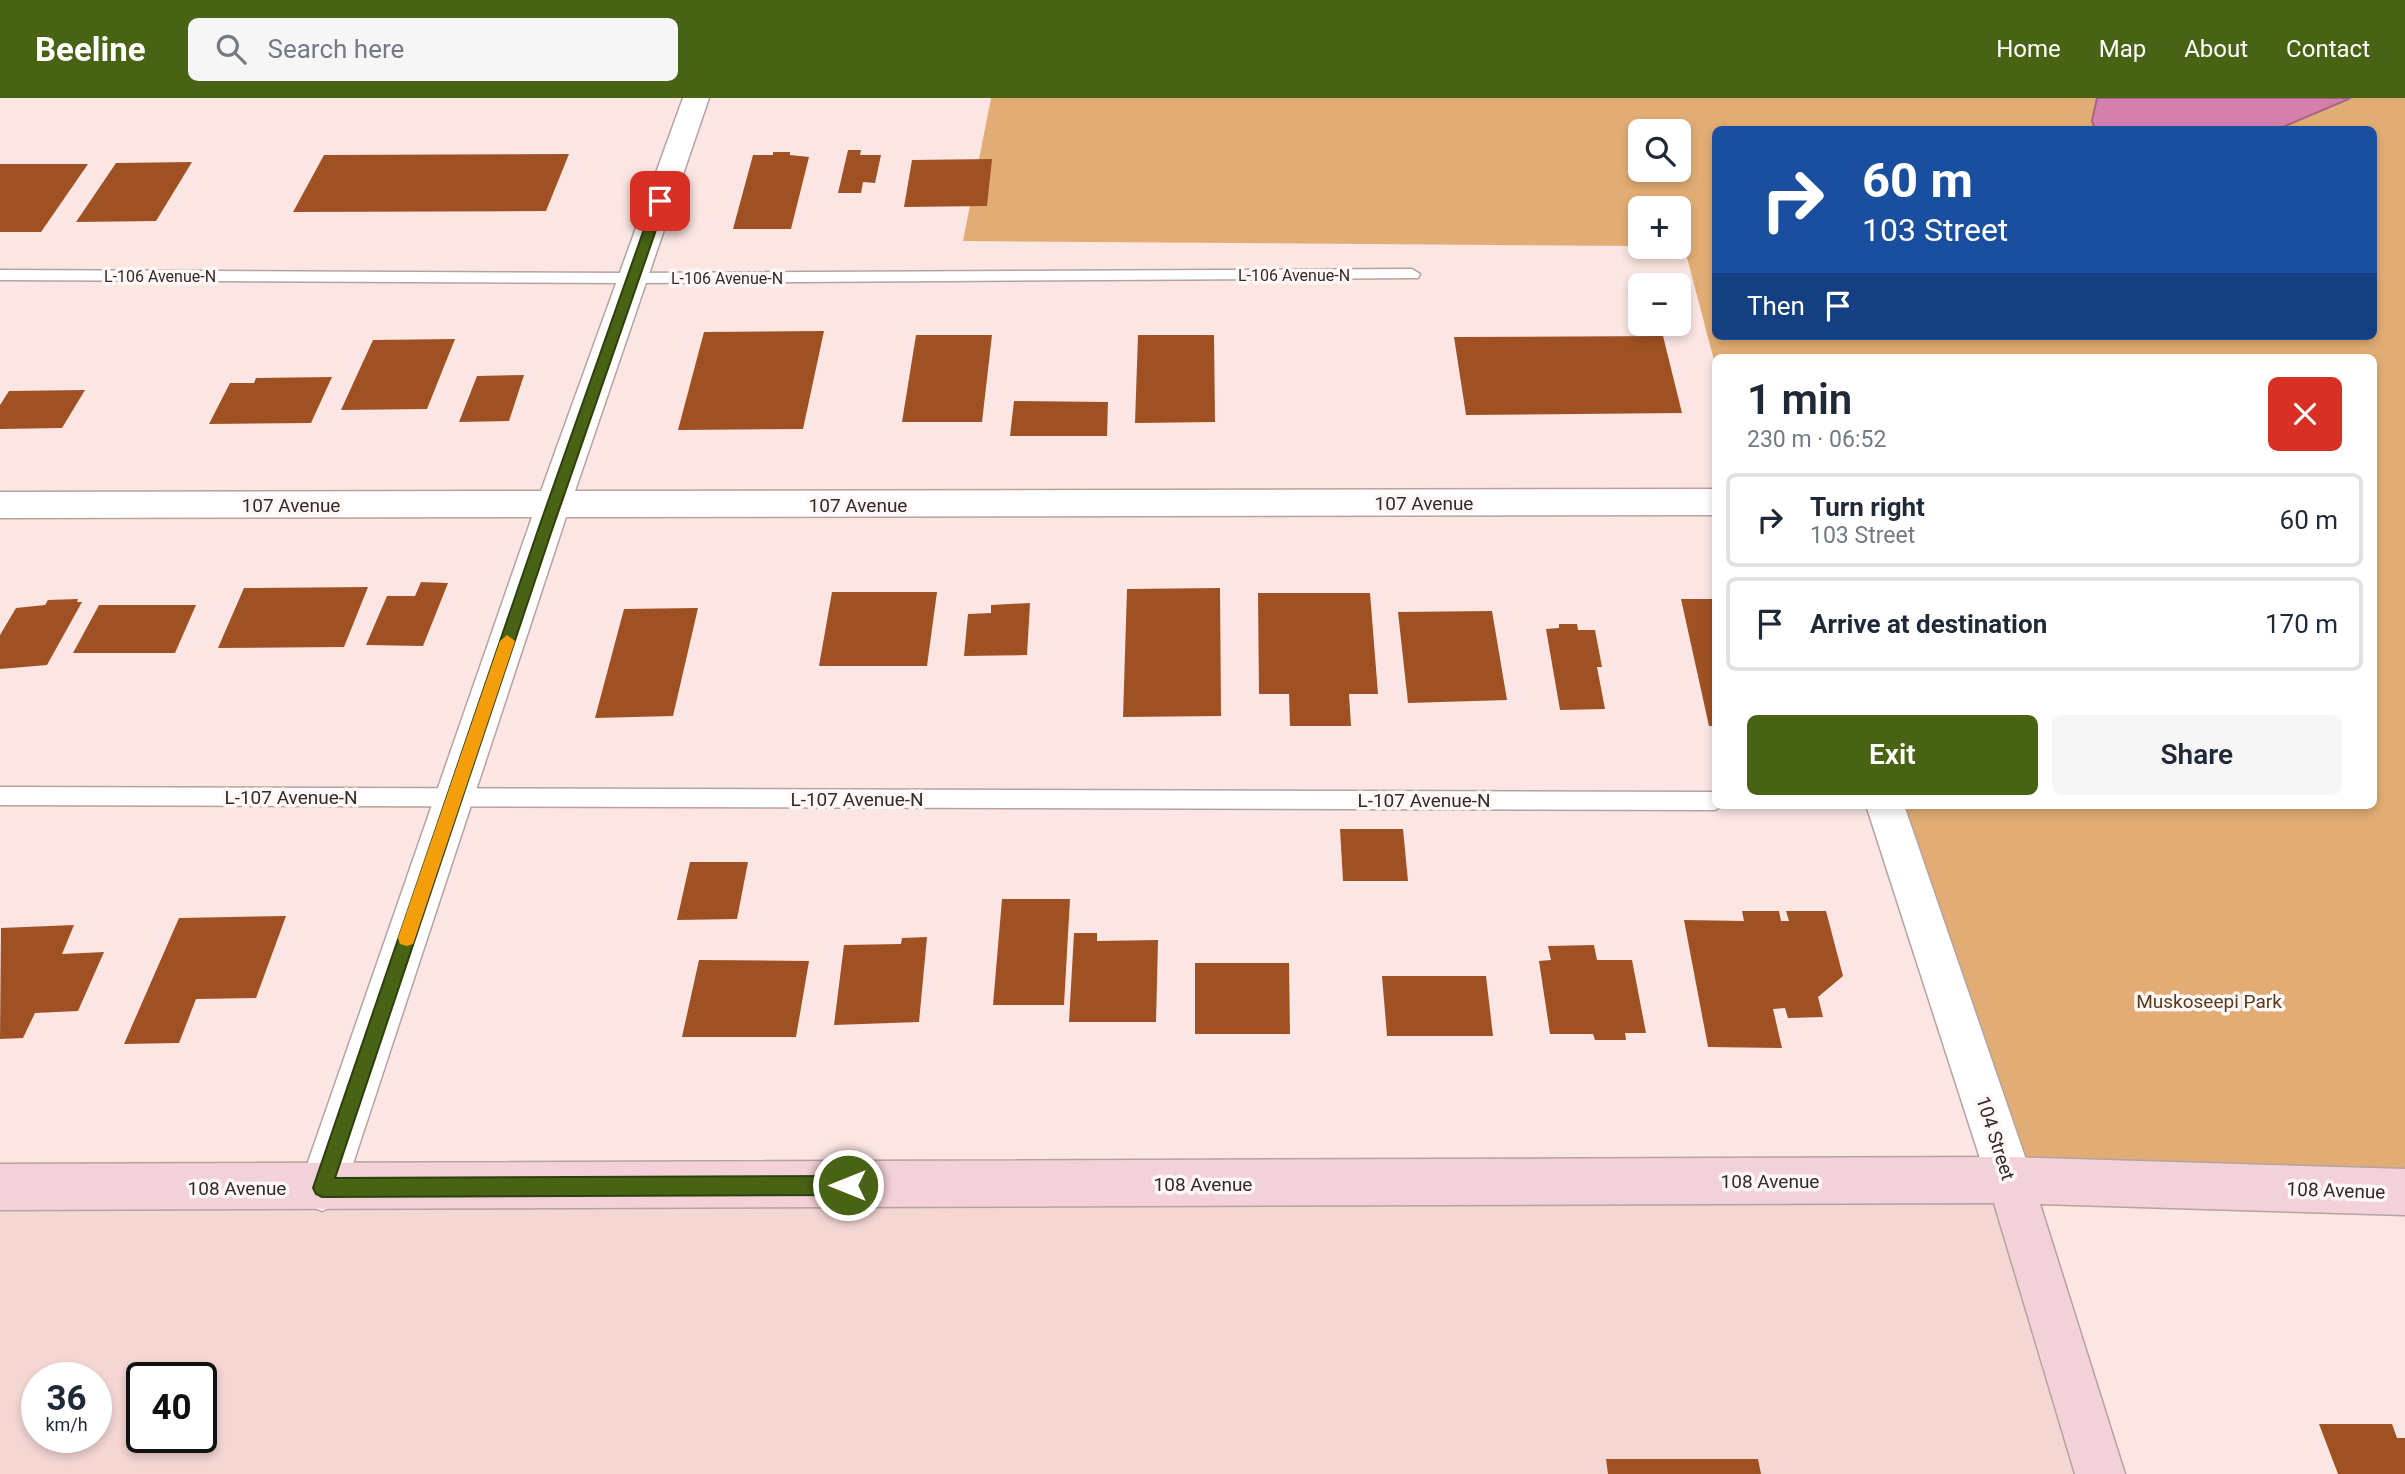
<!DOCTYPE html>
<html lang="en">
<head>
<meta charset="utf-8">
<style>
	:root { --surface:#fff; --page:#f6f6f7; --text:#1f2937; --muted:#747a83; --line:#e0e1e3; --accent:#486314 }
	body { margin:0; font-family:Roboto,sans-serif; background:var(--page); color:var(--text); height:100vh; display:flex; flex-direction:column; font-size:26px; white-space:nowrap }
	* { box-sizing:border-box; margin:0 }
	p { font-size:23px; color:var(--muted) }
	.icon { flex:none; width:38px; height:38px; fill:none; stroke:currentColor; stroke-width:2; stroke-linecap:round; stroke-linejoin:round }
	.map { position:relative; flex:1; overflow:hidden }
	.drawer { position:absolute; left:1712px; top:256px; width:665px; height:455px; display:flex; flex-direction:column; background:var(--surface); border-radius:10px; box-shadow:0 4px 10px #0003 }
	.drawer>* { flex:none }
	.hud { position:absolute; left:1712px; top:28px; width:665px; height:214px; border-radius:10px; box-shadow:0 4px 10px #0003; background:#1a4fa0; color:#fff; overflow:hidden }
	.tools { position:absolute; left:1628px; top:21px; display:grid; gap:14px }
	.tools a { display:grid; place-items:center; width:63px; height:63px; border-radius:10px; background:var(--surface); box-shadow:0 4px 10px #0003; font-size:35px }
	.speed { position:absolute; left:21px; top:1264px; display:flex; gap:14px; font-size:35px; font-weight:700; text-align:center }
	.speed>* { display:grid; place-content:center; width:91px; height:91px; border-radius:50%; background:var(--surface); box-shadow:0 4px 10px #0003; line-height:1 }
	.speed small { font-size:18px; font-weight:400 }
	.speed .limit { border:4px solid #111; border-radius:10px; background:#fff; color:#111 }
	.pin { position:absolute; display:grid; place-items:center; width:60px; height:60px; color:#fff; margin:-30px; border-radius:14px; box-shadow:0 4px 10px #0006 }
	.me { position:absolute; width:77px; margin:-38px; rotate:270deg; stroke-linejoin:round; filter:drop-shadow(0 0 5px #0008) }
	.turn { display:flex; align-items:center; gap:24px; height:147px; padding:0 35px; font-size:32px }
	.turn .icon { width:91px; height:91px; stroke-width:2.5 }
	.turn b { display:block; font-size:49px; line-height:60px }
	.then { display:flex; align-items:center; height:66px; padding:0 35px; background:#0003; gap:14px; font-size:26px }
	.round { display:grid; place-items:center; flex:none; width:74px; height:74px; border-radius:10px; background:var(--page) }
	.headline { display:flex; align-items:center; justify-content:space-between; height:119px; padding:0 35px }
	h1 { font-size:42px; font-weight:600; line-height:52px }
	.primary-button { display:flex; gap:14px; margin-top:auto; padding:14px 35px }
	.primary-button a { flex:1; height:80px; border-radius:10px; background:var(--accent); color:#fff; font-size:28px; font-weight:600; line-height:80px; text-align:center }
	.primary-button a+a { background:var(--page); color:var(--text) }
	ul { padding:0; list-style:none }
	li { display:flex; align-items:center; gap:21px; height:94px; margin:0 14px 10px; padding:0 21px; border:4px solid var(--line); border-radius:10px }
	li div { flex:1 }
	li b { display:block; font-size:26px }
	li em { font-style:normal }
	header { display:flex; align-items:center; gap:42px; box-sizing:border-box; height:98px; padding:0 35px; background:var(--accent); color:#fff }
	header strong { font-size:33px }
	nav { display:flex; gap:38px; margin-inline-start:auto; font-size:24px }
	.search { width:490px; height:63px; background:var(--page); display:flex; align-items:center; gap:18px; box-sizing:border-box; padding:0 24px; border-radius:10px; color:var(--muted); font-size:26px }
	.map>svg:first-child { display:block }
	.built { fill:#f4d6d3; fill-rule:evenodd }
	.green { fill:#e2ad74; fill-rule:evenodd }
	.water { fill:#d57fac; stroke:#a46685; stroke-width:2 }
	.building { fill:#a05124 }
	.lines { fill:none; stroke-linecap:round; stroke-linejoin:round }
	.lane-casing { stroke:#b6a2a0; stroke-width:3 }
	.street-casing { stroke:#b6a2a0; stroke-width:3 }
	.secondary-casing { stroke:#b6a2a0; stroke-width:3 }
	.lane { fill:#fff; fill-rule:evenodd }
	.street { fill:#fff; fill-rule:evenodd }
	.secondary { fill:#f3d1d8; fill-rule:evenodd }
	.route { fill:#486314; stroke:#2f400d; stroke-width:2 }
	.slow { fill:#f59e0b }
	.labels { text-anchor:middle; stroke-width:7; stroke-linejoin:round; paint-order:stroke }
	.far-street-label { font-size:16px; fill:#322b29; stroke:#fff7f5 }
	.street-label { font-size:19px; fill:#322b29; stroke:#fff7f5 }
	.park-label { font-size:19px; fill:#563b1c; stroke:#fff7f5 }
</style>
</head>
<body>
<header>
<strong>Beeline</strong>
<div class="search"><svg class="icon" aria-label="search" viewBox="0 0 24 24"><circle cx="10" cy="10" r="6"/><path d="M15 15l6 6"/></svg>Search here</div>
<nav><a>Home</a><a>Map</a><a>About</a><a>Contact</a></nav>
</header>
<div class="map">
<svg width="2405" height="1376" viewBox="0 0 2405 1376">
	<rect width="100%" height="100%" fill="#fbe6e3"/>
	<path class="built" d="M2010,1082L2100,1376H0V1089ZM37,1279H96V1339H37ZM142,1279H201V1339H142Z"/>
	<path class="green" d="M991,0H2405V1103L2003,1094L1880,707H2373V259H1715V266L1684,148H1678V110H1640V148L963,143ZM1715,32H2373V238H1715ZM1640,33H1678V72H1640Z"/>
	<polygon class="water" points="2097,0 2351,0 2278,31 2095,31 2092,23"/>
	<g class="building">
		<polygon points="848,52 861,52 860,57 881,57 875,85 863,84 861,95 838,95"/>
		<polygon points="773,54 790,54 790,57 809,59 791,131 733,131 753,57 773,57"/>
		<polygon points="569,56 546,113 293,114 324,57"/>
		<polygon points="992,61 987,108 904,109 912,62"/>
		<polygon points="192,64 156,123 76,124 116,65"/>
		<polygon points="0,66 88,66 41,134 0,134"/>
		<polygon points="824,233 803,331 678,332 704,234"/>
		<polygon points="916,237 992,237 982,324 902,324"/>
		<polygon points="1138,237 1214,237 1215,324 1135,325"/>
		<polygon points="1663,238 1682,315 1466,317 1454,239"/>
		<polygon points="455,241 427,311 341,312 373,242"/>
		<polygon points="524,277 509,323 459,324 477,278"/>
		<polygon points="332,279 311,325 209,326 230,285 254,285 256,280"/>
		<polygon points="85,292 62,330 0,331 0,307 9,293"/>
		<polygon points="1014,303 1108,304 1107,338 1010,338"/>
		<polygon points="421,484 448,485 423,548 366,547 387,498 415,498"/>
		<polygon points="368,489 344,549 218,550 244,490"/>
		<polygon points="1220,490 1221,618 1123,619 1127,491"/>
		<polygon points="832,494 937,494 927,568 819,568"/>
		<polygon points="1258,495 1370,495 1378,596 1349,596 1351,628 1290,628 1289,596 1259,596"/>
		<polygon points="78,501 77,504 82,504 47,567 0,571 0,537 16,510 45,507 48,502"/>
		<polygon points="1681,501 1715,501 1715,628 1709,628"/>
		<polygon points="1030,505 1027,557 964,558 968,516 991,515 991,507"/>
		<polygon points="99,507 196,507 175,555 73,555"/>
		<polygon points="698,510 673,618 595,620 624,511"/>
		<polygon points="1492,513 1507,602 1408,605 1398,514"/>
		<polygon points="1559,526 1577,526 1578,532 1595,532 1602,569 1597,569 1605,611 1560,612 1546,531 1559,530"/>
		<polygon points="1340,731 1403,731 1408,783 1343,783"/>
		<polygon points="690,764 748,764 737,821 677,822"/>
		<polygon points="1002,801 1070,801 1064,907 993,907"/>
		<polygon points="1742,813 1779,813 1781,823 1789,823 1786,813 1826,813 1843,878 1818,899 1823,919 1788,920 1785,910 1773,911 1782,950 1708,949 1684,822 1744,823"/>
		<polygon points="286,818 256,900 196,901 179,945 124,946 179,820"/>
		<polygon points="74,827 62,856 104,854 78,913 35,915 23,940 0,941 1,830"/>
		<polygon points="1074,835 1097,835 1097,843 1158,842 1156,924 1069,924"/>
		<polygon points="927,839 919,924 834,927 844,847 901,846 902,840"/>
		<polygon points="1594,847 1597,862 1632,862 1646,935 1625,935 1626,942 1595,942 1593,936 1550,936 1539,863 1551,862 1548,848"/>
		<polygon points="699,862 809,863 796,939 682,939"/>
		<polygon points="1195,865 1289,865 1290,936 1195,936"/>
		<polygon points="1382,878 1486,878 1493,938 1387,938"/>
		<polygon points="2319,1326 2392,1326 2397,1340 2405,1340 2405,1376 2338,1376"/>
		<polygon points="1606,1361 1758,1361 1761,1376 1608,1376"/>
	</g>
	<g class="lines">
		<g class="lane-casing">
			<g id="lane">
				<polygon points="1412,171 1420,176 1418,180 633,185 0,182 0,172 633,175"/>
				<polygon points="0,689 1715,694 1715,707 1724,707 1715,712 0,707"/>
			</g>
		</g>
		<g class="street-casing">
			<g id="street">
				<polygon points="683,0 709,0 575,393 1715,391 1715,417 566,419 345,1090 338,1106 322,1113 306,1106 299,1090 532,419 0,420 0,394 541,393"/>
				<polygon points="1866,707 1904,707 2033,1082 2026,1098 2010,1105 1994,1098 1987,1082"/>
			</g>
		</g>
		<g class="secondary-casing">
			<polygon id="secondary" points="2010,1059 2405,1071 2405,1117 2040,1106 2125,1376 2075,1376 1994,1105 0,1112 0,1066"/>
		</g>
		<use href="#lane" class="lane"/>
		<use href="#street" class="street"/>
		<use href="#secondary" class="secondary"/>
	</g>
	<polygon class="route" points="660,99 666,103 552,432 335,1080 848,1078 855,1081 857,1087 855,1094 848,1097 322,1099 316,1096 313,1090 538,432 654,103"/>
	<polygon class="slow" points="507,537 515,543 415,840 413,846 407,848 400,846 398,840 500,543"/>
	<g class="labels">
		<g class="far-street-label">
			<text x="1294" y="183">L-106 Avenue-N</text>
			<text x="160" y="184">L-106 Avenue-N</text>
			<text x="727" y="186">L-106 Avenue-N</text>
		</g>
		<g class="street-label">
			<text x="1424" y="412">107 Avenue</text>
			<text x="291" y="414">107 Avenue</text>
			<text x="858" y="414">107 Avenue</text>
			<text x="291" y="706">L-107 Avenue-N</text>
			<text x="857" y="708">L-107 Avenue-N</text>
			<text x="1424" y="709">L-107 Avenue-N</text>
			<text transform="translate(1996 1040) rotate(72)" y="7">104 Street</text>
			<text x="1770" y="1090">108 Avenue</text>
			<text x="1203" y="1093">108 Avenue</text>
			<text x="237" y="1097">108 Avenue</text>
			<text transform="translate(2336 1092) rotate(2)" y="7">108 Avenue</text>
		</g>
		<g class="park-label">
			<text x="2209" y="910">Muskoseepi Park</text>
		</g>
	</g>
</svg>
<div class="tools">
<a><svg class="icon" aria-label="search" viewBox="0 0 24 24"><circle cx="10" cy="10" r="6"/><path d="M15 15l6 6"/></svg></a>
<a>+</a>
<a>−</a>
</div>
<div class="speed"><div>36<small>km/h</small></div><div class="limit">40</div></div>
<div class="pin" style="left:660px;top:103px;background:#d93025"><svg class="icon" aria-label="arrive" viewBox="0 0 24 24"><path d="M6 21V4h12l-3 4 3 4H6"/></svg></div>
<svg class="me" style="left:848px;top:1087px" viewBox="-20 -20 40 40"><circle r="17" fill="#486314" stroke="#fff" stroke-width="3"/><path d="M0-11L8 9 0 5-8 9z" fill="#fff"/></svg>
<div class="hud">
<div class="turn"><svg class="icon" aria-label="right" viewBox="0 0 24 24"><path d="M7 20v-9h11M14 6l5 5-5 5"/></svg><div><b>60 m</b>103 Street</div></div>
<div class="then">Then<svg class="icon" aria-label="arrive" viewBox="0 0 24 24"><path d="M6 21V4h12l-3 4 3 4H6"/></svg></div>
</div>
<section class="drawer">
<div class="headline"><div><h1>1 min</h1><p>230 m · 06:52</p></div><a class="round" style="background:#d93025;color:#fff"><svg class="icon" aria-label="close" viewBox="0 0 24 24"><path d="M6 6l12 12M18 6L6 18"/></svg></a></div>
<ul>
<li><svg class="icon" aria-label="right" viewBox="0 0 24 24"><path d="M7 20v-9h11M14 6l5 5-5 5"/></svg><div><b>Turn right</b><p>103 Street</p></div><em>60 m</em></li>
<li><svg class="icon" aria-label="arrive" viewBox="0 0 24 24"><path d="M6 21V4h12l-3 4 3 4H6"/></svg><div><b>Arrive at destination</b></div><em>170 m</em></li>
</ul>
<div class="primary-button"><a>Exit</a><a>Share</a></div>
</section>
</div>
</body>
</html>
